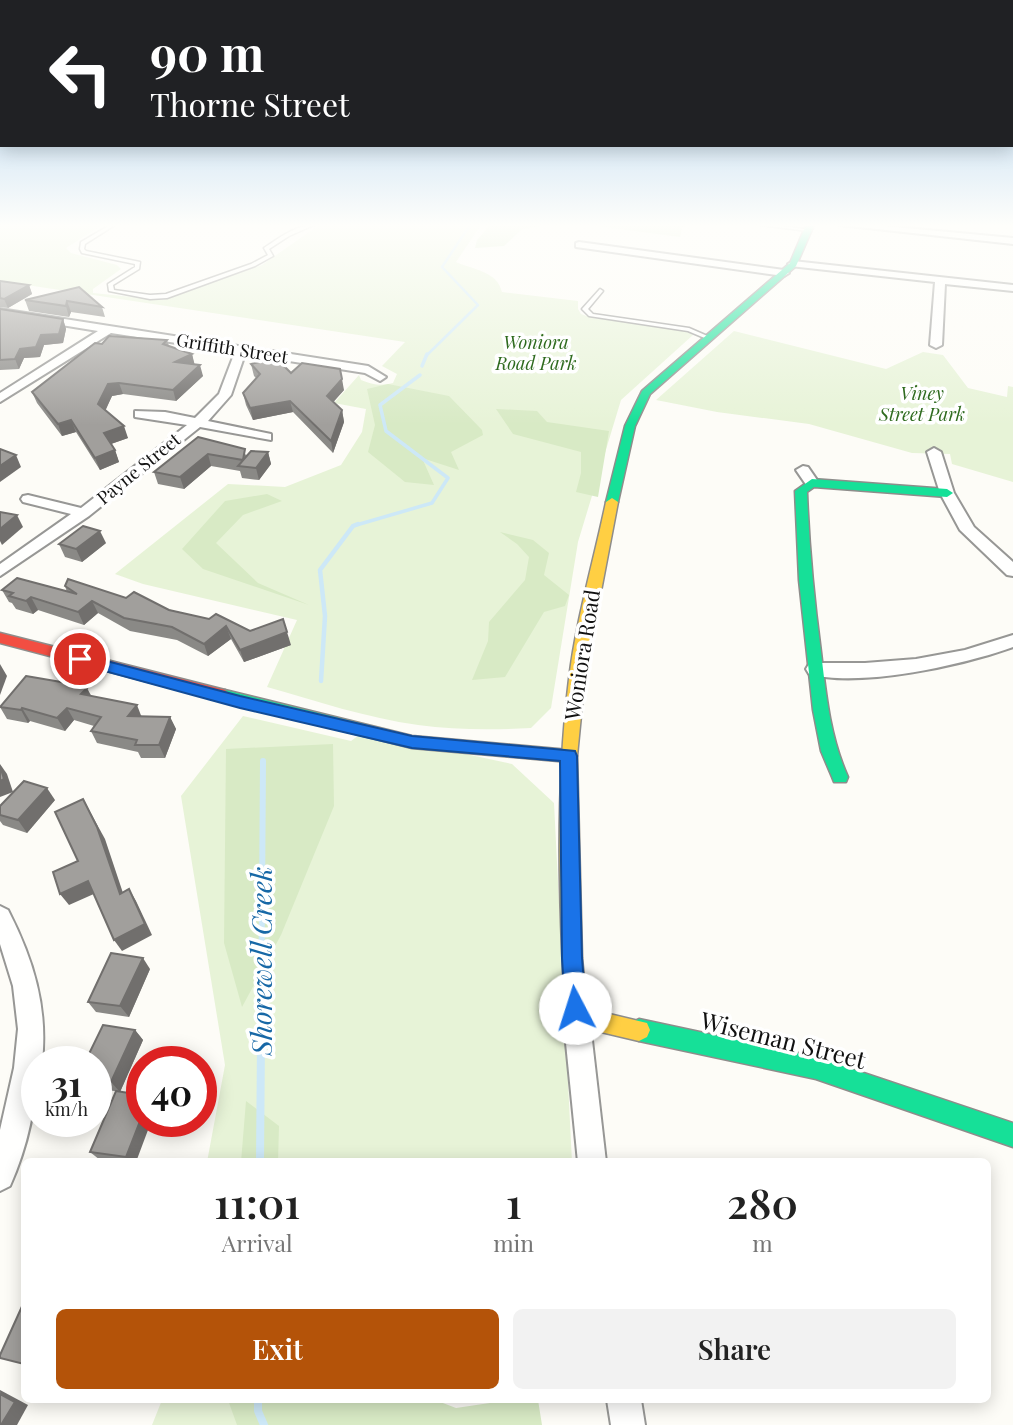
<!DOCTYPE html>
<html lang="en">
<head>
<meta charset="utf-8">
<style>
	:root { --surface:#fff; --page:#f2f2f2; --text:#222; --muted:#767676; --accent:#b45309 }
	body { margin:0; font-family:"Playfair Display",serif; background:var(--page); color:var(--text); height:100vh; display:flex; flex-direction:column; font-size:26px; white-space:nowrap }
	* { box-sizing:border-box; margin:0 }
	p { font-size:23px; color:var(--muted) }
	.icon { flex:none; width:38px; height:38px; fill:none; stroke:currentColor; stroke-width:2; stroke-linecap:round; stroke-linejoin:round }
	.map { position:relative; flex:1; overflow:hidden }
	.drawer { position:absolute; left:21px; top:1158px; width:970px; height:245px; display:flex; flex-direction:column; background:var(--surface); border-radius:10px; box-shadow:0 4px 18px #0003 }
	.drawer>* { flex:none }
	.banner { position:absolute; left:0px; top:0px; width:1013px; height:147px; box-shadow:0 4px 18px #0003; background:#202124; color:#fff; overflow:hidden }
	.speed { position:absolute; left:21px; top:1046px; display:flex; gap:14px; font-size:35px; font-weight:700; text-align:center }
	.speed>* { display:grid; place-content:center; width:91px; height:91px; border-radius:50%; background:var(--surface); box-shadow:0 4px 18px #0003; line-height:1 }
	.speed small { font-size:18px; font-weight:400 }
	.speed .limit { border:10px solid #d22; background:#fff; color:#111 }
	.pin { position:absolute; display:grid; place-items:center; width:60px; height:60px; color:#fff; margin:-30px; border:4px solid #fff; border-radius:50%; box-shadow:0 2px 7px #0007 }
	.me { position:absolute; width:77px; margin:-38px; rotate:355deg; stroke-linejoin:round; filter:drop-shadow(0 0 5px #0008) }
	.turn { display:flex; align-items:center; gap:24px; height:147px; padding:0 35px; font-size:32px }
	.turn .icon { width:91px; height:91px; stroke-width:2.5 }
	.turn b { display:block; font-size:49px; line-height:60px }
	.eta { display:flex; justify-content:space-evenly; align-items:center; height:119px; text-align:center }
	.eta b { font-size:42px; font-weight:600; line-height:49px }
	.primary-button { display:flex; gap:14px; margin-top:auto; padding:14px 35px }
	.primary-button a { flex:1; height:80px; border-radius:10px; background:var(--accent); color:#fff; font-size:28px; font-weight:600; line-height:80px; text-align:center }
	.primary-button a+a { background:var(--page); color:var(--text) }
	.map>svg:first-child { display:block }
	.green { fill:#e7f3d7 }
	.forest { fill:#d8eac5 }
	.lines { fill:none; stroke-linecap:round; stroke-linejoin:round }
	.stream-far4 { stroke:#cde8f7; stroke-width:2.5 }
	.stream-far3 { stroke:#cde8f7; stroke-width:3.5 }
	.stream-far2 { stroke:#cde8f7; stroke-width:4.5 }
	.stream-far1 { stroke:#cde8f7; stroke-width:6 }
	.stream { stroke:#cde8f7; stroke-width:8 }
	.lane-casing { stroke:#979795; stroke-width:3 }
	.street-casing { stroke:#979795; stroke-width:4 }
	.fast-casing { stroke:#8e8d8b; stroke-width:3 }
	.slow-casing { stroke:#8e8d8b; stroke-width:3 }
	.jam-casing { stroke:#8e8d8b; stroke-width:3 }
	.lane { fill:#fffffe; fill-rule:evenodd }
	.street { fill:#fffffe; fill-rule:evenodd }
	.fast { fill:#16e098; fill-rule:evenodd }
	.slow { fill:#ffcf43; fill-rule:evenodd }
	.jam { fill:#f24e42; fill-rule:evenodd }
	.wall { fill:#8a8986 }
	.shaded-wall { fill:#716f6d }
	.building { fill:#a19f9c; stroke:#716f6d; stroke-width:2 }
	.route { fill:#1a73e8; stroke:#114b97; stroke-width:2 }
	.labels { text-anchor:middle; stroke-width:7; stroke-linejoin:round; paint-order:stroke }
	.far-park-label { font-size:18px; font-style:italic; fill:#2f6b1f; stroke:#fff }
	.far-street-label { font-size:18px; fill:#111; stroke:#fff }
	.street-label { font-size:21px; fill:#111; stroke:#fff }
	.near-street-label { font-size:24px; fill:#111; stroke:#fff }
	.near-water-label { font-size:28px; font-style:italic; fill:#1768a6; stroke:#fff }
</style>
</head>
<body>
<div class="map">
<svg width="1013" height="1425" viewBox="0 0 1013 1425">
	<rect width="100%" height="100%" fill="#fdfcf7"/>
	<g class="green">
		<path d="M0,225H102L66,248L71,253L117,265L121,269L93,289V293L163,300L262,265L319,225H481L456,262C474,270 497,271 502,292L578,301V309L581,314L592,318C616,320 675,323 693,335L621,400L578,542L551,708L531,728C493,730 455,730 418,725C367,718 316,701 267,687L297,620L143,584L115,574L228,484L285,487L341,465L362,432L366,409L334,403L359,375L361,380C373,385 381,386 393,383L397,374L382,366L405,342L0,281Z"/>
		<polygon points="734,331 886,369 923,352 943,355 968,388 1007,397 1008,386 1013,387 1013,482 952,464 950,454 912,453 809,424 717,412 656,400"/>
		<polygon points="243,716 351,741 363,732 512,764 554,803 572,1162 207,1162 225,1065 181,796"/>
		<polygon points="162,1400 445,1400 429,1425 152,1425"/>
	</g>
	<g class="forest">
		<polygon points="490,225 549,225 522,229 504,246 475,248 477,240"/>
		<polygon points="589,225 688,225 682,228 680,237"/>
		<polygon points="388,384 449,396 482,430 483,435 451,452 459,470 422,458 434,485 405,482 368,452 375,425 367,389"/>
		<polygon points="496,409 537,411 547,422 609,431 598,497 576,492 581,473 581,452 513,434"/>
		<polygon points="267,494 282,501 243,515 216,543 258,583 309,605 203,569 182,549 225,501"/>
		<polygon points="500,532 533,540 549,553 544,575 569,595 565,606 544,612 505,677 472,680 488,641 489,622 525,580 529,557 517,544"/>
		<polygon points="333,744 334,806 281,935 242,1007 224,943 226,749"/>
		<polygon points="246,1101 279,1126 278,1162 241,1162"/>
		<polygon points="228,1400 435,1400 456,1408 510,1400 538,1400 542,1425 237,1425"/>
	</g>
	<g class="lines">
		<polyline class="stream-far4" points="426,356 478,305 442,267 470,225"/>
		<g class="stream-far3">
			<polyline points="422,366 427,354"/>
			<polyline points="353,526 432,503 448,478 386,431 380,405 420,375"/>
		</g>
		<polyline class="stream-far2" points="321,681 325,616 320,570 353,526 358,524"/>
		<polyline class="stream-far1" points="261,1042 263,761"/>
		<g class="stream">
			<polyline points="260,1162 261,1040"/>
			<polyline points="258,1400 258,1411 264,1425"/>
		</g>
		<g class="lane-casing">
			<g id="lane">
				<path d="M110,225H115L85,244L84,249L86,251L140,262L139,269L113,285L114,290L150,295L166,294L251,264L268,255L264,248C279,238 296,225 314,225L289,236L269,249L273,256L255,266L167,298L150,299L109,291L108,284L135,267V264L82,253L80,249L81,242Z"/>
				<polygon points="760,225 776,225 810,230 808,231"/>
				<polygon points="600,289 603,291 588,309 593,314 689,328 712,338 707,339 688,331 589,316 582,309"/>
			</g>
		</g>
		<g class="street-casing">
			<g id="street">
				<polygon points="840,225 874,225 1013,238 1013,244"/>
				<polygon points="579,242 784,270 789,273 784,276 576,247 576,243"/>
				<polygon points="793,261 1013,285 1013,291 945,284 942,345 936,348 930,345 935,282 790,266 788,264"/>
				<polygon points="0,309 368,366 386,377 380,381 365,373 245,354 231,395 208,421 271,434 271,440 200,427 89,516 0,576 0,564 71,514 23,502 21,499 23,496 28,495 81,508 187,425 135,417 135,411 165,412 195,418 219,394 235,352 111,333 0,402 0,393 98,331 0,315"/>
				<polygon points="934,448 941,452 954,493 974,527 1013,562 1013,576 1007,575 960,530 940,493 927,452"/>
				<polygon points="803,466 808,467 819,483 817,486 807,486 796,470"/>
				<path d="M1013,635V647C963,665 860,688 809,674L806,669L809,664L815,663H865L916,659L965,650Z"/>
				<path d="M0,906L8,910C33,959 48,1006 42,1062H37C37,1104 27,1148 10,1186L0,1191V1130L14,1068L18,1029L13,986L0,944Z"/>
				<polygon points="577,1010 586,1014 590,1023 606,1162 578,1162 564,1023 568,1014"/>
				<polygon points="607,1400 641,1400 645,1425 611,1425"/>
			</g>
		</g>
		<g class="fast-casing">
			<g id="fast">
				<polygon points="806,225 814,225 796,266 650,394 635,426 618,502 612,506 608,505 606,502 625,426 642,391 790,263"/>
				<path d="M812,479L947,489L953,493L947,497L814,487L807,492C809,546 814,599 821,652C826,695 830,737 848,777L846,782H834L832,777L821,751L813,710L799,580L795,491Z"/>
				<polygon points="225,690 412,736 569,750 575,752 577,756 575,760 569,762 412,748 220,700 217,696 220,692"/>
				<polygon points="639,1019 816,1057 1013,1123 1013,1147 816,1079 639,1041 631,1037 628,1030 631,1023"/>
			</g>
		</g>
		<g class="slow-casing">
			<path id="slow" d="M612,498L618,502L585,675L577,756L582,958L587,1012H601L647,1023L650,1030L647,1037L639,1041L601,1032L577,1033L570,1030L566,1023C559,909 555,792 569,679C576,620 594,560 606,502Z"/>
		</g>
		<g class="jam-casing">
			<polygon id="jam" points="0,633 225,690 233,696 225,702 0,643"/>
		</g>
		<use href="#lane" class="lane"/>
		<use href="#street" class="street"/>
		<use href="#fast" class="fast"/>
		<use href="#slow" class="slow"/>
		<use href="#jam" class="jam"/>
	</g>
	<g class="wall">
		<polygon points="0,281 29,285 32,294 8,308 0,307"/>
		<polygon points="79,287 102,307 105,317 71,312 69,317 29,311 25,300"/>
		<polygon points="0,309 63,319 66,329 63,343 44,345 40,357 24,358 19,369 0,370"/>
		<polygon points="167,340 169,346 192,354 194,364 203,376 176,401 123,394 112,396 105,410 128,438 111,444 115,450 119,462 100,470 76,432 62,436 37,403 32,392 102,344"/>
		<polygon points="251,364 291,373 344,390 333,402 342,410 344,422 333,453 293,412 253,420 246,405 243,393 256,378 254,376"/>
		<polygon points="198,437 247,455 268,452 271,464 259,480 242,478 240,471 211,466 184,489 158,484 154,472"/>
		<polygon points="106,543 82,562 65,557 59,544"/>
		<polygon points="65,586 126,598 250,631 291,645 244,662 231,639 208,656 177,640 130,631 98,613 84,625 38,610 33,614 16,609 12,603 9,602 2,590 67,592"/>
		<polygon points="91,696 142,716 170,717 176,729 165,758 141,758 138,752 97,743 91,731 94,726 74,720 65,731 30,721 28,723 7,719 0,707 0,706"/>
		<polygon points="55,800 27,833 3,825 0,821 0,806"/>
		<polygon points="150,969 129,1017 96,1012 88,1002"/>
		<polygon points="135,1030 143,1040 120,1092 96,1088 96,1062"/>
		<polygon points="142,1095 136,1162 114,1162 100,1160 90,1152"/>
	</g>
	<g class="shaded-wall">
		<polygon points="29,285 32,294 8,308 4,299"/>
		<polygon points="67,301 71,312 69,317 66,306"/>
		<polygon points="63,319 66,329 63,343 44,345 40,357 24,358 19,369 15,359 20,349"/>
		<polygon points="192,354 195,366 175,362"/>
		<polygon points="200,365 203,376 176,401 173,390"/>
		<polygon points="342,379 344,390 329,407 327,396"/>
		<polygon points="119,383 123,394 112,396 103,416 98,404 108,384"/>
		<polygon points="290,401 293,412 253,420 250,408"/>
		<polygon points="342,410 344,422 333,453 331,441"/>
		<polygon points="71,420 76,432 62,436 58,424"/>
		<polygon points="124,426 128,438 108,445 104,433"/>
		<polygon points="115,450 119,462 100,470 95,458"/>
		<polygon points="268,452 271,464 259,480 256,468"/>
		<polygon points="208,454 211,466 184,489 180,477"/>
		<polygon points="16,455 21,467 0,482 0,466"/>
		<polygon points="17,515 23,527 2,545 0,541 0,529"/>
		<polygon points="100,531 106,543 82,562 76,549"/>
		<polygon points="31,597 38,610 33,614 26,601"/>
		<polygon points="92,601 98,613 84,625 78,612"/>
		<polygon points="226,626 231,639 208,656 204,644"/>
		<polygon points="287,632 291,645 244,662 240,650"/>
		<polygon points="0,664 7,676 0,695"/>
		<polygon points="87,688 94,701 81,694"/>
		<polygon points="137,705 142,718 128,716"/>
		<polygon points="22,708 30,721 28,723 21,710"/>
		<polygon points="67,708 74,720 65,731 57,718"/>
		<polygon points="170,717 176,729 165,758 159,745"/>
		<polygon points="0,764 7,774 13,792 0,797"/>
		<polygon points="47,788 55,800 27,833 18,820"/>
		<polygon points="83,799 105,839 127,905 120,894"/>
		<polygon points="88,881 96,893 69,905 60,894"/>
		<polygon points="129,889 136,901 152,935 122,951 114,940"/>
		<polygon points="143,958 150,969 129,1017 120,1006"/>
		<polygon points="135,1030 143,1040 120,1092 111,1082"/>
		<polygon points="142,1116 142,1122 151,1122 136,1162 131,1162 126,1157"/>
		<polygon points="0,1390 28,1405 17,1425 1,1425"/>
	</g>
	<g class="building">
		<polygon points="0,281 29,285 4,299 0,298"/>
		<polygon points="79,287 102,307 67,301 66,306 25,300"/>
		<polygon points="0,309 63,319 59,334 41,335 36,347 20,349 15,359 0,360"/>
		<polygon points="109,336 167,340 163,344 192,354 175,362 200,365 173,390 119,383 108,384 98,404 124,426 104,433 115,450 95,458 71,420 58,424 32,392 95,343 102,344"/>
		<polygon points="276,358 291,373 302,363 340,369 342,379 327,396 342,410 331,441 290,401 250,408 243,393 260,374 251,364"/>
		<polygon points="198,437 245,449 243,460 208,454 180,477 154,472"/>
		<polygon points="0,449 16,455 0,466"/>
		<polygon points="251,451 268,452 256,468 238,466"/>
		<polygon points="0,512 17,515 0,529"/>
		<polygon points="83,526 100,531 76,549 59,544"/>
		<polygon points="17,578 77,594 65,586 68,579 126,598 134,592 169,610 209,619 216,614 250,631 283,619 287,632 240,650 226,626 204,644 172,627 124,618 92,601 78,612 31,597 26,601 9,596 13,593 2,590"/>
		<polygon points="26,676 67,683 87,688 81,694 137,705 128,716 170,717 159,745 135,745 137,740 91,731 101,717 67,708 57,718 22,708 21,710 0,707"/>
		<polygon points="0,766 4,779 0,781"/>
		<polygon points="24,781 47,788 18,820 0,815 0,806"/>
		<polygon points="83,799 97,827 120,894 129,889 145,924 114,940 88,881 60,894 53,872 78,861 55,812"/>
		<polygon points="111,953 143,958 120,1006 88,1002"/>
		<polygon points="103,1025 135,1030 111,1082 96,1080 96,1062 85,1062"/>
		<polygon points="116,1091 142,1095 142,1116 126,1157 90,1152"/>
		<polygon points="24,1302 24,1364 0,1358 0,1355"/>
		<polygon points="0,1394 15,1402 1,1425 0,1425"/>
	</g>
	<linearGradient id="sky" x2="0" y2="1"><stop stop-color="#9dc9ee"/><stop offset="0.53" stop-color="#fefefb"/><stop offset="1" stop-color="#fefefb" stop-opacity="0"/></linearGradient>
	<rect width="1013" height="425" fill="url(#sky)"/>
	<polygon class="route" points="80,654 240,696 412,736 575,751 577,756 582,958 586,1008 583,1015 575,1018 568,1015 565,1008 562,958 560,761 412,748 240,708 75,663 72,659 75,656"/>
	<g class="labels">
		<g class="far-park-label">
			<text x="536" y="349">Woniora<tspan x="536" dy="21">Road Park</tspan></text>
			<text x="922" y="400">Viney<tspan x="922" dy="21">Street Park</tspan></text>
		</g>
		<g class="far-street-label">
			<text transform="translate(232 349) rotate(9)" y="6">Griffith Street</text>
			<text transform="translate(139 469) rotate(-39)" y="6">Payne Street</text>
		</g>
		<g class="street-label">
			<text transform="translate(583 655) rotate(-81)" y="7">Woniora Road</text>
		</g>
		<g class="near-street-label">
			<text transform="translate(783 1041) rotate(14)" y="8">Wiseman Street</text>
		</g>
		<g class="near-water-label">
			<text transform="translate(262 961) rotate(-90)" y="10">Shorewell Creek</text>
		</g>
	</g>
</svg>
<div class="speed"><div>31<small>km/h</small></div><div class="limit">40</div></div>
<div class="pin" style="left:80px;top:659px;background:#d93025"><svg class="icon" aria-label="arrive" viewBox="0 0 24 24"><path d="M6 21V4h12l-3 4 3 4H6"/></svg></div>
<svg class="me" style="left:575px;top:1008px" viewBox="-20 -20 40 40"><circle r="19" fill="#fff"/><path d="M0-13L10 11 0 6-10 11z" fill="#1a73e8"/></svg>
<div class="banner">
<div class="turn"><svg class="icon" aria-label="left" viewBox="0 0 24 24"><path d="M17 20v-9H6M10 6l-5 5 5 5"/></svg><div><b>90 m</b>Thorne Street</div></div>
</div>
<section class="drawer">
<div class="eta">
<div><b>11:01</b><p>Arrival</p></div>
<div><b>1</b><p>min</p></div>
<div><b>280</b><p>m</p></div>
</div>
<div class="primary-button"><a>Exit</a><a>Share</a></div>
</section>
</div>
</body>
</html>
